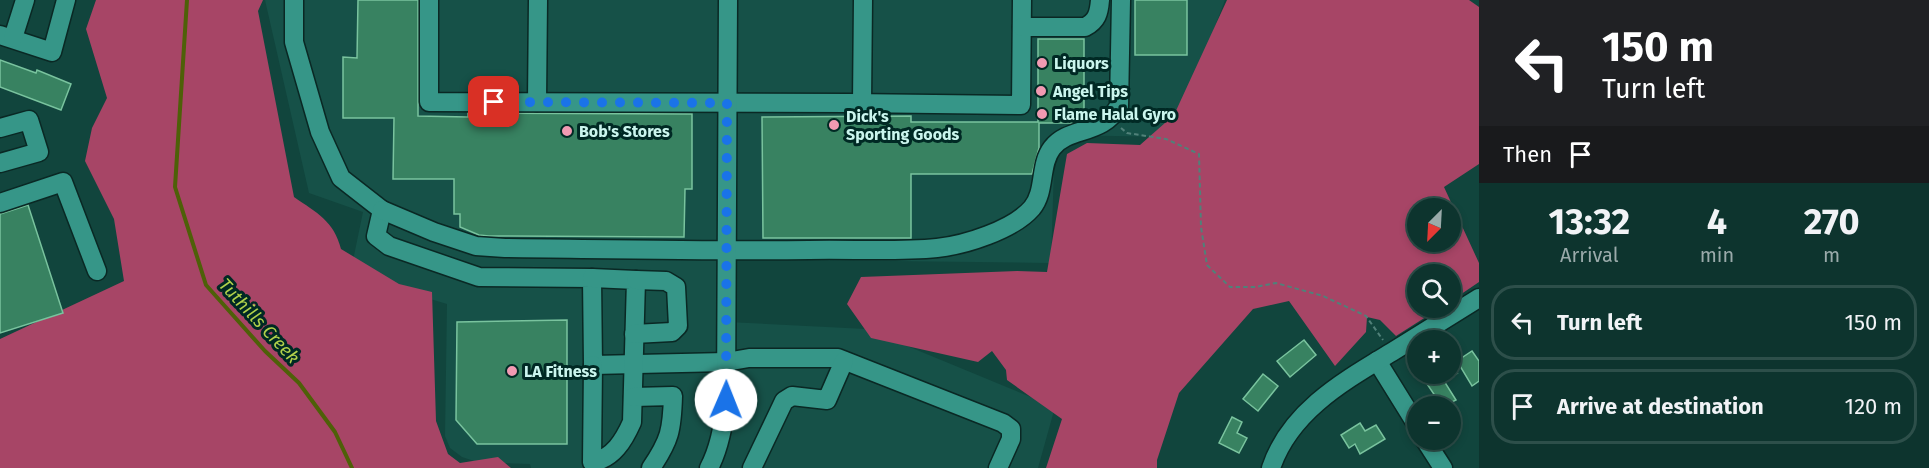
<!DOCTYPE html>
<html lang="en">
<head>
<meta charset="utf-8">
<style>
	:root { --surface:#0d342e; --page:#1b3f3a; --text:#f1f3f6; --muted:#9aaaaa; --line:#2d4f4a }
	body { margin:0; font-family:"Fira Sans",sans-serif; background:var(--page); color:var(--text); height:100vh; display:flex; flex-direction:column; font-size:22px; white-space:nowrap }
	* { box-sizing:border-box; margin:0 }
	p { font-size:20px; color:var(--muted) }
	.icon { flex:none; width:33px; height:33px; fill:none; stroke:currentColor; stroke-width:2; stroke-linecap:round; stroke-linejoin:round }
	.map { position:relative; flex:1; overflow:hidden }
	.panel { display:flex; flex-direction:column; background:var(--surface); width:450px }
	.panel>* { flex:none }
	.top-card { background:#202124; color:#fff; overflow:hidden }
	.needle { width:39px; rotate:204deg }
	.fabs { position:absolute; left:1407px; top:198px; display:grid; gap:12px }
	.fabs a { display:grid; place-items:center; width:54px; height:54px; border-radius:50%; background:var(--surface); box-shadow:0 3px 9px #0003,0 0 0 2px var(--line); font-size:30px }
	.pin { position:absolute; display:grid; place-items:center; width:51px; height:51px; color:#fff; margin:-26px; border-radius:12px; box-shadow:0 3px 9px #0006 }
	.me { position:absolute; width:66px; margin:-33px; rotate:1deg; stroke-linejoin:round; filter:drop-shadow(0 0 4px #0008) }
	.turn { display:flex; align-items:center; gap:21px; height:126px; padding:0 24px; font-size:27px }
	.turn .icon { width:78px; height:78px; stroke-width:2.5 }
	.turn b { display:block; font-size:42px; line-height:51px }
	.then { display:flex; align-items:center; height:57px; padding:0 24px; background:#0003; gap:12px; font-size:22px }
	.eta { display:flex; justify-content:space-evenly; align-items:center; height:102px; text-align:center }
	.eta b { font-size:36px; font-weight:700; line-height:42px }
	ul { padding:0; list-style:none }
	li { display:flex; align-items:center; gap:18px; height:75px; margin:0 12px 9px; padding:0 12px; border:3px solid var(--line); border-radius:24px }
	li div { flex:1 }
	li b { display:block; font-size:22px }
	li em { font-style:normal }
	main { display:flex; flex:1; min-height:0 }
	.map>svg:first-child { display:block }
	.built { fill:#165148 }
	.forest { fill:#a74566; fill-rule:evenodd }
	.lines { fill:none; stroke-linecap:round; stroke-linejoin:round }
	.stream { stroke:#4e6008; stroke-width:4 }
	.building { fill:#388261; stroke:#79c39e; stroke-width:1.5 }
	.minor-casing { stroke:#0a2824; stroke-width:21 }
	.path { stroke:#508179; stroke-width:2; stroke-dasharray:4.5 3; stroke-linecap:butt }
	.minor { stroke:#369688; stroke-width:18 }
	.route { stroke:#1a73e8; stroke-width:10; stroke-dasharray:0 18 }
	.poi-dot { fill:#f19ab2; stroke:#002924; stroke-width:2 }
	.labels { text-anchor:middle; stroke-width:6; stroke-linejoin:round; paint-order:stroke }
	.poi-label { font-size:16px; font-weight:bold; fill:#cbf6ee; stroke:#002924; text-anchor:start }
	.water-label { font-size:18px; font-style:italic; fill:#b1d14b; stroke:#002924 }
</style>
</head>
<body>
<main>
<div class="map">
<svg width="1479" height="468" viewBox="0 0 1479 468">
	<rect width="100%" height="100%" fill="#11453d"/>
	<polygon class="built" points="265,0 1225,0 1173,137 1055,135 1051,263 727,259 727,322 866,329 1055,407 1038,468 531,468 530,464 477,462 462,457 450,448 445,436 447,304 350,275 363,212 309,193"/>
	<g class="forest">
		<path d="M96,0H263L258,11L294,197C317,213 334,221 341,249L399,284L432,292L436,421L448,454L460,463L498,457L511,468H0V339L124,281L114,219L85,161L92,128L107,98L86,29Z"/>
		<path d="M1227,0H1469L1479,7V164L1444,187L1479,263V282L1451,301L1450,274H1418V308H1440L1396,336L1380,320L1367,317L1366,332L1335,366L1289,301L1253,309L1179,393L1157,460V468H1046L1062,419L1007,380L1006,370L992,351L978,362L871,338L847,304L861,277L1017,271L1047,272L1067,154L1087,143L1140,145L1174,115ZM1418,208H1450V242H1418Z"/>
	</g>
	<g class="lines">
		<polyline class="stream" points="187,0 175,187 206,285 265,351 299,383 335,432 352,468"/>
	</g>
	<g class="building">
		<polygon points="358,0 418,0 418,116 468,117 468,113 692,114 692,189 685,189 684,237 489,236 479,235 460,227 460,214 454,214 454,179 393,179 394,118 343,118 343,57 357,58"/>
		<rect x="1135" y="0" width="52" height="55"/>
		<polygon points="1038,39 1084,39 1084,119 1071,123 1039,123 1039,148 1032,174 911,174 911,238 763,238 762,117 911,116 911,122 1038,122"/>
		<polygon points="0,60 36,73 37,70 71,84 61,110 0,87"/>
		<polygon points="28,205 63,313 0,333 0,214"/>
		<polygon points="567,320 567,444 477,444 456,420 457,322"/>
		<polygon points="1304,340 1316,355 1290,377 1277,361"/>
		<polygon points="1472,351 1479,361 1479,381 1472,386 1457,361"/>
		<polygon points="1263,374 1278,386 1258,411 1243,399"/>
		<polygon points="1436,374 1456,374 1444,381 1456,400 1444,406 1442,406 1425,381"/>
		<polygon points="1232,417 1242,422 1237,433 1247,438 1239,453 1219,443"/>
		<polygon points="1360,423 1365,431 1376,425 1385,439 1360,454 1355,444 1349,448 1341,435"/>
	</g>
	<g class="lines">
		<g class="minor-casing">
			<g id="minor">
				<polyline points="294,0 294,42 320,132 341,178 382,210 376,236 389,246 479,277 592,278 593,365 726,362 749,358 838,358 1003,423 1011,429 1011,439 998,468"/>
				<polyline points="429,0 429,102 850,103 1021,105 1022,0"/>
				<path d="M1022,27H1085C1097,21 1099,13 1100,0"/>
				<polyline points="0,35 52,52 66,0"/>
				<polyline points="13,38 25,0"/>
				<polyline points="537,102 538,0"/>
				<polyline points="862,103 863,0"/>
				<polyline points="0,128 29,120 39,152 0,163"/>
				<polyline points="0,203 63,182 97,271"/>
				<path d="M382,210L434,232L476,246L505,248C607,249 708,251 809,250C850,249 897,252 937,248C965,245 1013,230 1032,208C1046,191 1039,165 1052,148C1069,126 1102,136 1119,106L1121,0"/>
				<path d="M592,278L636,280L632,422C624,440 613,459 592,462L593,365"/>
				<polyline points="634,334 672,332 678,326 676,287 666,281 636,280"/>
				<polyline points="1377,361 1418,427"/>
				<path d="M633,397L673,396C672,430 670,440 651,468"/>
				<polyline points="1425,440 1443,468"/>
				<path d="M709,468C720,447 724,423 726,400L728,0"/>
				<polyline points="752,468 784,401 792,396 827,400 844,361"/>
				<path d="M1271,468C1290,411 1344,381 1392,352C1421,334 1450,316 1479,298"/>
			</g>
		</g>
		<polyline class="path" points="1121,128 1127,133 1166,139 1199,154 1201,227 1207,265 1230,287 1255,287 1276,283 1323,296 1366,316 1383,340"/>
		<use href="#minor" class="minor"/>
	</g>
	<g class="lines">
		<polyline class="route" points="494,102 727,103 726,400"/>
	</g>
	<g class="poi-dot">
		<circle cx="1042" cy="63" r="6"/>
		<circle cx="1041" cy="91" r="6"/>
		<circle cx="1042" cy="114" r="6"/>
		<circle cx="834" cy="125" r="6"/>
		<circle cx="567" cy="131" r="6"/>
		<circle cx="512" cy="371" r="6"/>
	</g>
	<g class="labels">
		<g class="poi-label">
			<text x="1054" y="69">Liquors</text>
			<text x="1053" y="97">Angel Tips</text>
			<text x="1054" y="120">Flame Halal Gyro</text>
			<text x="846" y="122">Dick's<tspan x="846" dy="18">Sporting Goods</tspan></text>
			<text x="579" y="137">Bob's Stores</text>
			<text x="524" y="377">LA Fitness</text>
		</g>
		<g class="water-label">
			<text transform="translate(259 321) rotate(47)" y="6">Tuthills Creek</text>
		</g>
	</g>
</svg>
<div class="fabs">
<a><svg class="needle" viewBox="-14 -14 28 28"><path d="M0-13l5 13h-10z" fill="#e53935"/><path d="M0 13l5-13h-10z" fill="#9aaaaa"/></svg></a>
<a><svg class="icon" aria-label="search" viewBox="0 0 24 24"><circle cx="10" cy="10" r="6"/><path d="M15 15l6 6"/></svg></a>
<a>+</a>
<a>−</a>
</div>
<div class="pin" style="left:494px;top:102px;background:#d93025"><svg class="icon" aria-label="arrive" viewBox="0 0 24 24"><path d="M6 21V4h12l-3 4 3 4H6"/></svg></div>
<svg class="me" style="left:726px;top:400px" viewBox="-20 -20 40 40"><circle r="19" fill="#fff"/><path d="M0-13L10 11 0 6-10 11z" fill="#1a73e8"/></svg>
</div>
<section class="panel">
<div class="top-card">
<div class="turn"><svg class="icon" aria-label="left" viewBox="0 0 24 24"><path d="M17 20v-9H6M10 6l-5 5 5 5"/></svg><div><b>150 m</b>Turn left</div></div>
<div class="then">Then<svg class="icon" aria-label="arrive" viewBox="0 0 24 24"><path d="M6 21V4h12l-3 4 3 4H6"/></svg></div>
</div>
<div class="eta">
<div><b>13:32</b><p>Arrival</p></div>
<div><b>4</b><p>min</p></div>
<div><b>270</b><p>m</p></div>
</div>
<ul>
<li><svg class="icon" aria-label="left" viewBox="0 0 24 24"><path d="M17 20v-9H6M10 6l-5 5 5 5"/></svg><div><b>Turn left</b></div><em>150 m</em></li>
<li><svg class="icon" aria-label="arrive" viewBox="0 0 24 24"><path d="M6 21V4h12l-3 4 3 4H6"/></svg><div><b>Arrive at destination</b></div><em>120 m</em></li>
</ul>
</section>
</main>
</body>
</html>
